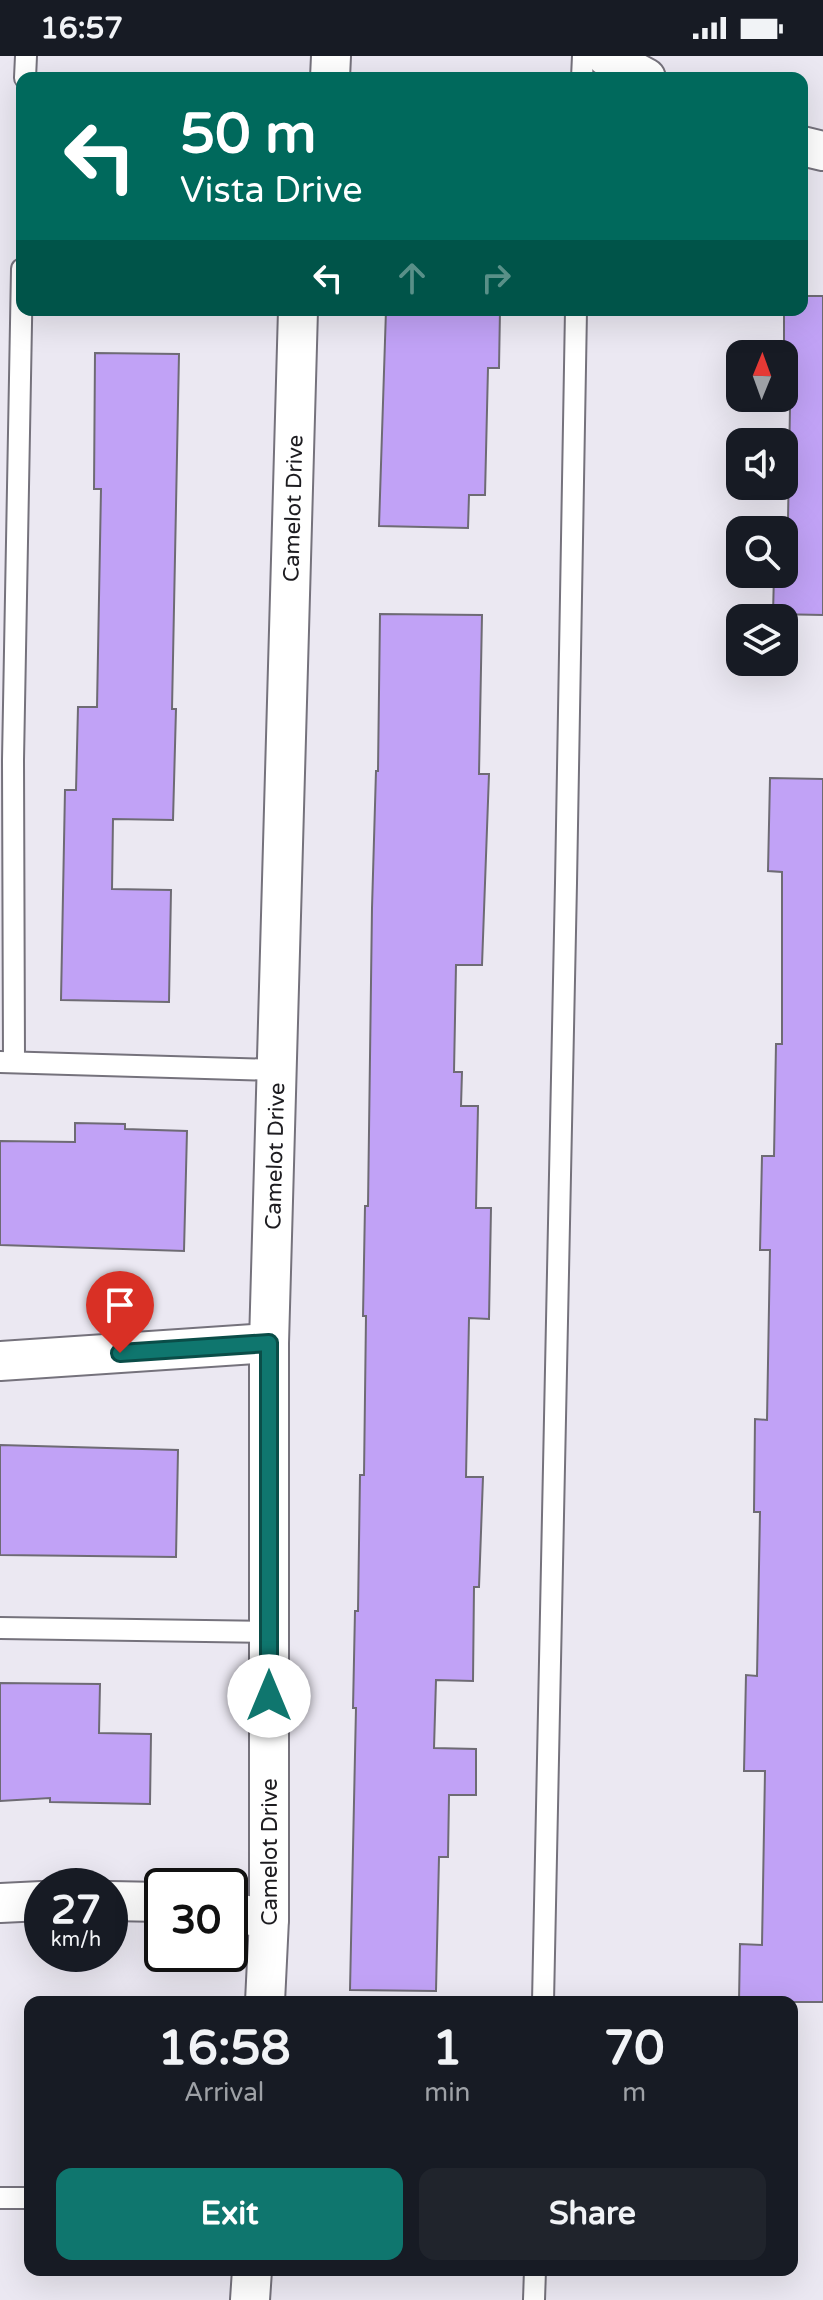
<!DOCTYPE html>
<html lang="en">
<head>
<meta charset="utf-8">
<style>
	:root { --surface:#171b24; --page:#20242c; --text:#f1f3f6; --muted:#9ea1a6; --accent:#0f766e }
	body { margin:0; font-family:"Varela Round",sans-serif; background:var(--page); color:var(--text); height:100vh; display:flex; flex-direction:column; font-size:30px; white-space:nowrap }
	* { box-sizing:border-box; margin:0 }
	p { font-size:26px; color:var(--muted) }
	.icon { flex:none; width:44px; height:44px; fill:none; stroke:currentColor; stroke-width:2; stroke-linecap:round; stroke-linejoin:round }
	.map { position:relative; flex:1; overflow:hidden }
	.drawer { position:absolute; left:24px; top:1940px; width:774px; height:280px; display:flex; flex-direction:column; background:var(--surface); border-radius:16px; box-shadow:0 8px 32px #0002 }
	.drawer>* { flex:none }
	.top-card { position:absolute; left:16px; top:16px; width:792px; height:244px; border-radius:16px; box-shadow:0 8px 32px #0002; background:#00695c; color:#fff; overflow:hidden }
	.needle { width:52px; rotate:1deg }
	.fabs { position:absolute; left:726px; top:284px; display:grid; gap:16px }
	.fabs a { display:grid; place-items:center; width:72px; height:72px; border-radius:16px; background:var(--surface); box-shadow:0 8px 32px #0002; font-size:40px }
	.speed { position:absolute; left:24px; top:1812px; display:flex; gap:16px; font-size:40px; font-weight:700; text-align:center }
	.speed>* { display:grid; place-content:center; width:104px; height:104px; border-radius:50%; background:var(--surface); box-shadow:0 8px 32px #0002; line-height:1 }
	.speed small { font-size:20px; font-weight:400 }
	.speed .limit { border:4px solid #111; border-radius:12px; background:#fff; color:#111 }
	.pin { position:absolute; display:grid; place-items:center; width:68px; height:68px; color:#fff; margin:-82px -34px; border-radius:50% 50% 50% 0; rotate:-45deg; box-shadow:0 0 8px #0007 }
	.pin .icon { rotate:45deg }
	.me { position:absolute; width:88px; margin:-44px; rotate:0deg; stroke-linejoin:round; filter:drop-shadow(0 0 6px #0008) }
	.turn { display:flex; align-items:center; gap:28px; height:168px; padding:0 32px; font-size:36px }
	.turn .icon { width:104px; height:104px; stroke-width:2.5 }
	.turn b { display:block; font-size:56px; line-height:68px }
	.lanes { display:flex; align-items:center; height:76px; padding:0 32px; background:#0003; justify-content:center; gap:40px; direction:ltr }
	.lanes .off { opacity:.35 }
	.eta { display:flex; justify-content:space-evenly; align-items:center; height:136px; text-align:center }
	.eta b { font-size:48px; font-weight:800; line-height:56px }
	.action { display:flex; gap:16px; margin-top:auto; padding:16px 32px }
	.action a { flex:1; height:92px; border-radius:16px; background:var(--accent); color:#fff; font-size:32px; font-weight:800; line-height:92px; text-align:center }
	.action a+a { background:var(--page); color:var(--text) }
	.status { display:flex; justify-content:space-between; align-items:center; height:56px; padding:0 40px; background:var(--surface); direction:ltr }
	.status svg { height:22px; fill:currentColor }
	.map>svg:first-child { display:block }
	.building { fill:#c1a2f6; stroke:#6e6b74; stroke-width:2 }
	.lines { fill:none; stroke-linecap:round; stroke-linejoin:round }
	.service-casing { stroke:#75727c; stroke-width:24 }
	.minor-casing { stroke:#75727c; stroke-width:42 }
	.service { stroke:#fff; stroke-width:20 }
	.minor { stroke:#fff; stroke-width:38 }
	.route-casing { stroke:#0a4d48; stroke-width:20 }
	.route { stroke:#0f766e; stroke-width:14 }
	.labels { text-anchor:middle; stroke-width:8; stroke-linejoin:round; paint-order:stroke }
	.street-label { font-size:22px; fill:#1d1c20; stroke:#f8f5fe }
</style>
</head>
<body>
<div class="status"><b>16:57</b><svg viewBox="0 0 49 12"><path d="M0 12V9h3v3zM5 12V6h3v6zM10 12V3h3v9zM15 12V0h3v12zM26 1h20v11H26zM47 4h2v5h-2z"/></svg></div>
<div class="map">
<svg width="823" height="2244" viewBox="0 0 823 2244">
	<rect width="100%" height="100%" fill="#ebe8f2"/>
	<g class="building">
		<polygon points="802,240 823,240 823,559 773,558 774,518 784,518 784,474 774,474 775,462 788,463 791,296 784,296 784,254 802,254"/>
		<polygon points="386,254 500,254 499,312 488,312 485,439 469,439 468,472 379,470"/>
		<polygon points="95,297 179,298 172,653 176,653 173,764 113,763 112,833 171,834 169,946 61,944 65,734 76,734 78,651 97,651 101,433 94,433"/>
		<polygon points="380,558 482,559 479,718 489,718 482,909 456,909 454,1016 462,1016 461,1050 478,1050 476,1152 491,1152 489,1263 469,1262 466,1421 483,1421 479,1531 474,1531 473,1625 436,1624 434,1692 476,1693 476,1739 449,1739 448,1801 439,1801 436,1935 350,1934 356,1652 353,1652 355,1555 358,1555 360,1419 364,1419 366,1260 363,1260 365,1150 368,1150 372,852 376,715 378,715"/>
		<polygon points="770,722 823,723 823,1946 739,1946 740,1888 762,1889 765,1715 744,1715 746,1619 757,1620 760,1456 754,1456 755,1363 767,1364 770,1194 760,1194 762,1100 774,1100 776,988 782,988 782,816 768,815"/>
		<polygon points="75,1067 125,1068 125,1073 187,1075 184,1195 0,1189 0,1085 75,1086"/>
		<polygon points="0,1389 178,1394 176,1501 0,1499"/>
		<polygon points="0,1627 100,1628 99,1677 151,1678 150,1748 50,1746 50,1742 0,1745"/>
	</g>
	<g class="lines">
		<g class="service-casing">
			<g id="service">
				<polyline points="25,22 26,0"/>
				<polyline points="582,22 583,0"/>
				<polyline points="14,1005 13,704 22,213"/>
				<polyline points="0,1006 277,1014"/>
				<polyline points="0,1572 269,1576"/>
				<polyline points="543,1946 566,827 576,254"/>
				<polyline points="0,2142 30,2142"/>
				<polyline points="534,2244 535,2214"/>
			</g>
		</g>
		<g class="minor-casing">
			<g id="minor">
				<polyline points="606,0 646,22"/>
				<polyline points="330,22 331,0"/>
				<polyline points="802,90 823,95"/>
				<polyline points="0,1305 269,1287"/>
				<polyline points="110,1845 162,1846"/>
				<polyline points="0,1847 42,1845"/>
				<polyline points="230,1856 269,1863"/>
				<path id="s1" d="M265,1946L269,1863V1287L298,254"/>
				<polyline points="250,2244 252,2214"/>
			</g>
		</g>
		<use href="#service" class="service"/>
		<use href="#minor" class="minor"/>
	</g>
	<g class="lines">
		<g class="route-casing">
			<polyline id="route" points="120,1297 269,1287 269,1640"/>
		</g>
		<use href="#route" class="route"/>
	</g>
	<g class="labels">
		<g class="street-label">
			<text dy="8" stroke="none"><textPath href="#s1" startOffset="1494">Camelot Drive</textPath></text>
			<text dy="8" stroke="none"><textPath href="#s1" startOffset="846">Camelot Drive</textPath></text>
			<text dy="8" stroke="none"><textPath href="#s1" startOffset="150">Camelot Drive</textPath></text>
		</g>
	</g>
</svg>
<div class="fabs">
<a><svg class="needle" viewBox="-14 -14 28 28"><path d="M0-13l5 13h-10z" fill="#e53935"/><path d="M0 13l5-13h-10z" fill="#9ea1a6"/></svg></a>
<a><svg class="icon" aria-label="sound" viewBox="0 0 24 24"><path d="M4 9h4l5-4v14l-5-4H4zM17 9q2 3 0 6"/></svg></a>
<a><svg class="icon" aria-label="search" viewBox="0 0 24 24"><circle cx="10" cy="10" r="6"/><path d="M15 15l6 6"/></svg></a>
<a><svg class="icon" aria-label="layers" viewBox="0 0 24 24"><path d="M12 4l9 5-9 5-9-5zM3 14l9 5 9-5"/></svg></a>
</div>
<div class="speed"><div>27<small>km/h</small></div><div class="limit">30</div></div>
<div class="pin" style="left:120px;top:1297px;background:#d93025"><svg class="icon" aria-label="arrive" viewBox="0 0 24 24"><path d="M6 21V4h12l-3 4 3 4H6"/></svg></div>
<svg class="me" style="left:269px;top:1640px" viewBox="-20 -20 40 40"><circle r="19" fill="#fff"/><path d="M0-13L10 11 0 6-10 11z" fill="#0f766e"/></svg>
<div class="top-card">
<div class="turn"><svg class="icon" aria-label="left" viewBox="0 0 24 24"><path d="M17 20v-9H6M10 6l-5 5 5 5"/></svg><div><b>50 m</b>Vista Drive</div></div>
<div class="lanes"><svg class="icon" aria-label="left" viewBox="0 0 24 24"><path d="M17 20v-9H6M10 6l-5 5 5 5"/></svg><svg class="icon off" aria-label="ahead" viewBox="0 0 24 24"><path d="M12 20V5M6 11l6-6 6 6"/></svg><svg class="icon off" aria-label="right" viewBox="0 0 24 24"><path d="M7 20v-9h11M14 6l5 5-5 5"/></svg></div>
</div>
<section class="drawer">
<div class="eta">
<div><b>16:58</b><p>Arrival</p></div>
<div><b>1</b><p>min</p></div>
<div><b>70</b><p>m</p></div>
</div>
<div class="action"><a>Exit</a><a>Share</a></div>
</section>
</div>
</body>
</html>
